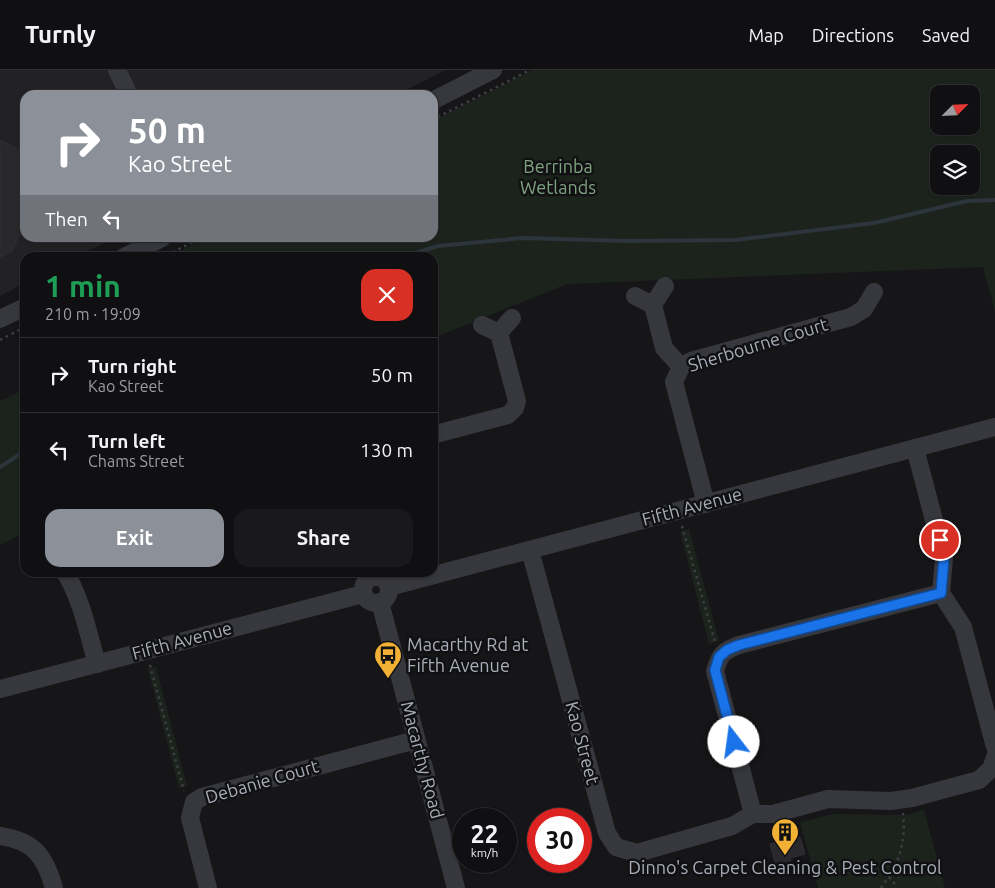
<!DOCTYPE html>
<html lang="en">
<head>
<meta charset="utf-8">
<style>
	:root { --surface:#101012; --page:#19191b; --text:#f1f3f6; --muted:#9c9d9f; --line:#303032; --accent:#8c9099 }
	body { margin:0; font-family:Ubuntu,sans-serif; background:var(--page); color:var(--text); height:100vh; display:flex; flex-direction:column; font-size:19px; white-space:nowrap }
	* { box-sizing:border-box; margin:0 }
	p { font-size:16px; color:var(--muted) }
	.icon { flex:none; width:28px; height:28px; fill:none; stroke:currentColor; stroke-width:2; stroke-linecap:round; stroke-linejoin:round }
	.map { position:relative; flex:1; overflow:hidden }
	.panel { position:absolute; left:20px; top:182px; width:418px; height:325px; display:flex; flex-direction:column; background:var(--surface); border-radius:15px; box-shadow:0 1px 4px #0004,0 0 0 1px var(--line) }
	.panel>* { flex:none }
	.banner { position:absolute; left:20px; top:20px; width:418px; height:152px; border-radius:15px; box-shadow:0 1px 4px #0004,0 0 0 1px var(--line); background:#8c9099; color:#fff; overflow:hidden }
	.needle { width:32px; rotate:66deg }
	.controls { position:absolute; left:930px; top:15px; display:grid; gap:10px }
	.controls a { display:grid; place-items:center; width:50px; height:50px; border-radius:10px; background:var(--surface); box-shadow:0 1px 4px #0004,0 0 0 1px var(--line); font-size:25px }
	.speed { position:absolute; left:452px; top:738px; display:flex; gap:10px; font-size:25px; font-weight:700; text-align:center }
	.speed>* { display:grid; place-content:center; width:65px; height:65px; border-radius:50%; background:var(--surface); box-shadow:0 1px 4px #0004,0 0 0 1px var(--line); line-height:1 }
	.speed small { font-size:12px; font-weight:400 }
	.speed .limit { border:8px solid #d22; background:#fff; color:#111 }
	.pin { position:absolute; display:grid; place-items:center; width:42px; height:42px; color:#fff; margin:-21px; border:2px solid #fff; border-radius:50%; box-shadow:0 1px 5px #0007 }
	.me { position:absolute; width:55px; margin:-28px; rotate:345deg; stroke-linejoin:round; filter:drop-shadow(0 0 4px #0008) }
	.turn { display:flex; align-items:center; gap:18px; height:105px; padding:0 25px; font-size:22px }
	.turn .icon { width:65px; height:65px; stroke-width:2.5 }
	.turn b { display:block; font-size:35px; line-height:42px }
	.then { display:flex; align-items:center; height:48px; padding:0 25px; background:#0003; gap:10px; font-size:19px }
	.round { display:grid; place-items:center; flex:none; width:52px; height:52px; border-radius:15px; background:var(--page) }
	.summary { display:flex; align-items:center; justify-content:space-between; height:85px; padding:0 25px }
	h1 { font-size:30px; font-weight:700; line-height:38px; color:#1e9e55 }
	.action { display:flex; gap:10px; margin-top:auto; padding:10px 25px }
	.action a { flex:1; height:58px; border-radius:15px; background:var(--accent); color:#fff; font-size:20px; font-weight:700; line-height:58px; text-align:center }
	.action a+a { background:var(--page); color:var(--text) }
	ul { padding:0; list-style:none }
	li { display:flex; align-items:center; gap:15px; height:75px; padding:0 25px; border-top:1px solid var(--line) }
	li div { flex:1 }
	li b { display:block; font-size:19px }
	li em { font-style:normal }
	header { display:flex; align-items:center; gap:30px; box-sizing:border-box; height:70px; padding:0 25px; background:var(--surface); border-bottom:1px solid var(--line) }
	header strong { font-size:24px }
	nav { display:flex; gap:28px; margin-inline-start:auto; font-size:18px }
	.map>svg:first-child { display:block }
	.built { fill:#222225 }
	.green { fill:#1c231d; fill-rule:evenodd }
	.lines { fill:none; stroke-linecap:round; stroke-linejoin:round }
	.stream { stroke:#2c353c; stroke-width:4 }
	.building { fill:#29292c; stroke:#303034 }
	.path { stroke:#3d3f44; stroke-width:2.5; stroke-dasharray:2.5 4; stroke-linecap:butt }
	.minor { stroke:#37383d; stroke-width:18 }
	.route-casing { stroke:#114b97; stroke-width:12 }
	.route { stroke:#1a73e8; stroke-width:9 }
	.labels { text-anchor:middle; stroke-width:5; stroke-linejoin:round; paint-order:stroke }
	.park-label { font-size:18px; fill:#7fa381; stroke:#111113 }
	.street-label { font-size:18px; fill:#a8adb8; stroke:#111113 }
	.poi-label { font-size:18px; fill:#a8adb8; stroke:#111113; text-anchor:start }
</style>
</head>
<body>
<header>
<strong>Turnly</strong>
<nav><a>Map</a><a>Directions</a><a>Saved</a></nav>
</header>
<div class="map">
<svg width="995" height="818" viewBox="0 0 995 818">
	<rect width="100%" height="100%" fill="#161618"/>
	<polygon class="built" points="0,0 445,0 396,25 25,25 25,168 115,168 75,187 25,188 25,213 0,226"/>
	<g class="green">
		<path d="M532,0H995V241L983,197L567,214L433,268L432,188H167L206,168H432L433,51ZM939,24H971V56H939ZM939,84H971V116H939Z"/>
		<polygon points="25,319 25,462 0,475 0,331"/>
		<polygon points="689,459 719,571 709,574 680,461"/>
		<polygon points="156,597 187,716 179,718 148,599"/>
		<polygon points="924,740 945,818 818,818 800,752 833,744 906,745"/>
	</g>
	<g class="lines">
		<g class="stream">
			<polyline points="400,188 438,176 522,168 628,171 735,170 874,153 967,131 995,130"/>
			<polyline points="0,397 25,381"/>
		</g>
	</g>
	<g class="building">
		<polygon points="0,70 25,83 25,152 12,181 0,187"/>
		<polygon points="800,767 805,784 790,788 793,798 778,803 770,774"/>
	</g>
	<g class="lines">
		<g class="path">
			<polyline points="432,50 530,0"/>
			<polyline points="161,188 201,168"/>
			<polyline points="0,270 25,257"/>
			<polyline points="682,456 715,572"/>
			<polyline points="150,595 184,721"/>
			<polyline points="889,807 895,814 896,818"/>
			<path d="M881,818C899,793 906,774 903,743"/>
		</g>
		<g class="minor">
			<polyline points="117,0 129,25"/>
			<polyline points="432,31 493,0"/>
			<polyline points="122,188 162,168"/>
			<polyline points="635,226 653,235 665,216"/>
			<polyline points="653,235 664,278 681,297"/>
			<polyline points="0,249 25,237"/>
			<polyline points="482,255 499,263 512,248"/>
			<polyline points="432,365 508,345 515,338 517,331 499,263"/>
			<polyline points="915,378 944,488 941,523 963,557 995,677"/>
			<polyline points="706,434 674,312 681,297 691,291 851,247 864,239 874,222"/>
			<path d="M530,480L607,763L616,777L637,783L732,756L753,744L715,601C720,584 723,581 739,575L941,523"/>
			<path d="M65,502C82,530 88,563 97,594"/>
			<circle cx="376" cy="520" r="13"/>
			<polyline points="389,517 995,357"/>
			<polyline points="380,532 456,818"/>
			<polyline points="0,619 363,524"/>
			<polyline points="753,744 773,744 828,729 891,731 912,728 979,710 991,699 995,687"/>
			<path d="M0,766C34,771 45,786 54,818"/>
			<polyline points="208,818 190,748 194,732 202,727 416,670"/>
		</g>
	</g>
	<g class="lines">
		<g class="route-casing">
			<polyline id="route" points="734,672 715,600 719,587 727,580 739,575 941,523 944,488 940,470"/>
		</g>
		<use href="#route" class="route"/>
	</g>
	<defs>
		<g id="bus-pin" transform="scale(1.4375)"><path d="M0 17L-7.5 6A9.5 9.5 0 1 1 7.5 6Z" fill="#f2b134" stroke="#111113"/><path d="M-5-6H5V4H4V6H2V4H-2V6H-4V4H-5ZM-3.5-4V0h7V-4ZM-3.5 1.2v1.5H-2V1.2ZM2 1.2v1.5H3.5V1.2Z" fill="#111"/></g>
		<g id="building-pin" transform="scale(1.4375)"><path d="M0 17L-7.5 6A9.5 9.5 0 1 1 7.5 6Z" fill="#f2b134" stroke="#111113"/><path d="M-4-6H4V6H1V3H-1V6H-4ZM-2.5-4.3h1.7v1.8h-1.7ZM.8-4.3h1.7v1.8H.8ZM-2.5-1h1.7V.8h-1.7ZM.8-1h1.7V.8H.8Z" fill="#111"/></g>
	</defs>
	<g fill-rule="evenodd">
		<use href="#bus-pin" x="388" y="585"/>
		<use href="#building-pin" x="785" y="762"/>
	</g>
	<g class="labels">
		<g class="park-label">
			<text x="558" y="103">Berrinba<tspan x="558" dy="21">Wetlands</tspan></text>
		</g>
		<g class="street-label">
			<text transform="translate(758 275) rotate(-17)" y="6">Sherbourne Court</text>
			<text transform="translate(692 437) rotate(-15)" y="6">Fifth Avenue</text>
			<text transform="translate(182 571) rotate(-15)" y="6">Fifth Avenue</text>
			<text transform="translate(582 673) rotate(75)" y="6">Kao Street</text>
			<text transform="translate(422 690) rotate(75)" y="6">Macarthy Road</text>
			<text transform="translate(262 712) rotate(-16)" y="6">Debanie Court</text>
		</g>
		<g class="poi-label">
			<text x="407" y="581">Macarthy Rd at<tspan x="407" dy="21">Fifth Avenue</tspan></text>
			<text x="785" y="804" text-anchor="middle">Dinno's Carpet Cleaning &amp; Pest Control</text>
		</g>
	</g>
</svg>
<div class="controls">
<a><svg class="needle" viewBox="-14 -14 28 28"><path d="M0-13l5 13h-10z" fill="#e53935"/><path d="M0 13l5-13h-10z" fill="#9c9d9f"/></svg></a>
<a><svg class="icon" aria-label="layers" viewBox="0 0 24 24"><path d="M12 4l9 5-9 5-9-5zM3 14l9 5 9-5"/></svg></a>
</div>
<div class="speed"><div>22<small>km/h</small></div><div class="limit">30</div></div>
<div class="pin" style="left:940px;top:470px;background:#d93025"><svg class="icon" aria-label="arrive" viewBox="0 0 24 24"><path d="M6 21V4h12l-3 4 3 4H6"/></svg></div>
<svg class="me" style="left:734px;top:672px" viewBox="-20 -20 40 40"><circle r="19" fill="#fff"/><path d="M0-13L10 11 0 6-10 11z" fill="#1a73e8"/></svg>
<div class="banner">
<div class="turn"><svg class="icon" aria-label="right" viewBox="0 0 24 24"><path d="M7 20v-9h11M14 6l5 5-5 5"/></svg><div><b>50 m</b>Kao Street</div></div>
<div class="then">Then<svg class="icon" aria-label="left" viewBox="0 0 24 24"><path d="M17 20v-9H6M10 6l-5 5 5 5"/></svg></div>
</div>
<section class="panel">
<div class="summary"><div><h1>1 min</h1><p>210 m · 19:09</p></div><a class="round" style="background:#d93025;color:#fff"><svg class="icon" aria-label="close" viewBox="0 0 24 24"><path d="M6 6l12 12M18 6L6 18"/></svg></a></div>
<ul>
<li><svg class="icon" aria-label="right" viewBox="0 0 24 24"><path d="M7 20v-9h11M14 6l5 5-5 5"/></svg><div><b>Turn right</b><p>Kao Street</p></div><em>50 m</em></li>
<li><svg class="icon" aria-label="left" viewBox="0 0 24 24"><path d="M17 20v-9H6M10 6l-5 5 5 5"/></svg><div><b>Turn left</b><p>Chams Street</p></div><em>130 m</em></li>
</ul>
<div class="action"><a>Exit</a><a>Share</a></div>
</section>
</div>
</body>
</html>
